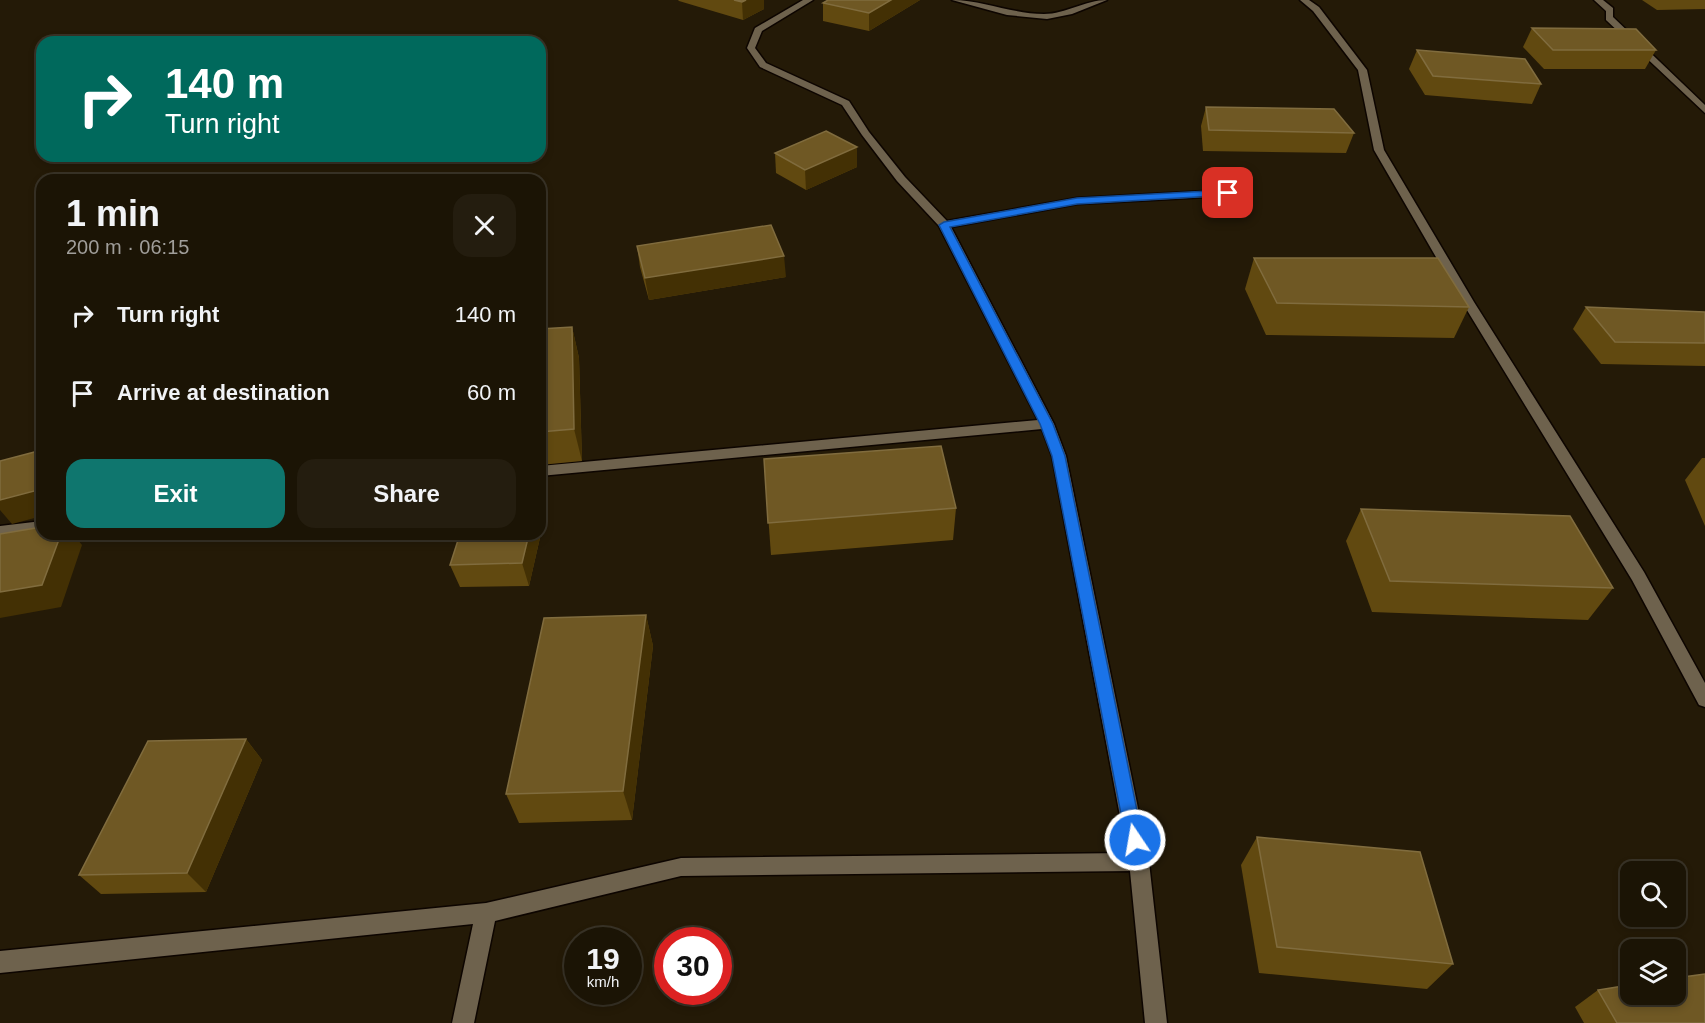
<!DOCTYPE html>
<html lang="en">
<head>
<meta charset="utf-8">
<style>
	:root { --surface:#1b1405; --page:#241d0f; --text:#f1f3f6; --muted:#a09e9a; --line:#393327; --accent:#0f766e }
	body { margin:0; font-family:Helvetica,sans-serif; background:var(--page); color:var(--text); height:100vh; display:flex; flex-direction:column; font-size:22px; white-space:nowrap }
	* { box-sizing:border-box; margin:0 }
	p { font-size:20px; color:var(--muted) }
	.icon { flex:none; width:33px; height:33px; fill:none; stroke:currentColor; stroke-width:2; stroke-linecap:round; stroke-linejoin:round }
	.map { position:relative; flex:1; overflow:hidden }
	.drawer { position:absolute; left:36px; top:174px; width:510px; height:366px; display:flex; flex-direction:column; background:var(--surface); border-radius:18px; box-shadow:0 3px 9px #0003,0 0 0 2px var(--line) }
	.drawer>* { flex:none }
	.banner { position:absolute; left:36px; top:36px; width:510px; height:126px; border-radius:18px; box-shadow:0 3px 9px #0003,0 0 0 2px var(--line); background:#00695c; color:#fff; overflow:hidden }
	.tools { position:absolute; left:1620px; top:861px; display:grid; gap:12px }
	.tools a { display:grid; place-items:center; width:66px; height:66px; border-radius:12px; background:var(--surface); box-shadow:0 3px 9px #0003,0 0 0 2px var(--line); font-size:30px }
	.speed { position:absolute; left:564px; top:927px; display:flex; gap:12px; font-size:30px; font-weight:700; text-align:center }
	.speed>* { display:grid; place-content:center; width:78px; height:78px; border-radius:50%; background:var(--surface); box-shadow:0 3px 9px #0003,0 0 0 2px var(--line); line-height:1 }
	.speed small { font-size:15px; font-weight:400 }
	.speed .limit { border:9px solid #d22; background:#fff; color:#111 }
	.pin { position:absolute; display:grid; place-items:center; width:51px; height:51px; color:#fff; margin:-26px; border-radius:12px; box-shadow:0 3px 9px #0006 }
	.me { position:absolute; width:66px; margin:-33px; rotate:348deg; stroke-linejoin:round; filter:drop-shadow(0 0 4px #0008) }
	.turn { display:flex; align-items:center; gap:21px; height:126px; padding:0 30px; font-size:27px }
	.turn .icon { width:78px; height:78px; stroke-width:2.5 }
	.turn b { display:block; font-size:42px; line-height:51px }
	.round { display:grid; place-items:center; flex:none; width:63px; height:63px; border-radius:18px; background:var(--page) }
	.overview { display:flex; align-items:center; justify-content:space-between; height:102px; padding:0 30px }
	h1 { font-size:36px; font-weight:700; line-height:45px }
	.cta { display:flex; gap:12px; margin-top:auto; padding:12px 30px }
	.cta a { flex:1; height:69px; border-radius:18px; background:var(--accent); color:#fff; font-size:24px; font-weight:700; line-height:69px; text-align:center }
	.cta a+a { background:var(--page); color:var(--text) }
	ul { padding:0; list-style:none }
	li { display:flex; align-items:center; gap:18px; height:78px; padding:0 30px }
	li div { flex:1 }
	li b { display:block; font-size:22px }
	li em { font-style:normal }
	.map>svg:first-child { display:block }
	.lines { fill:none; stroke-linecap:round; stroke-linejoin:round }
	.street-casing { stroke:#0d0500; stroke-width:3 }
	.street { fill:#6e624d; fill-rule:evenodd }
	.wall { fill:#614910 }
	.shaded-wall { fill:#433004 }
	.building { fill:#6f5824; stroke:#806c3e; stroke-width:1.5 }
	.route { fill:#1a73e8; stroke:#114b97; stroke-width:1.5 }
</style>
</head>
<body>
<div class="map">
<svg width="1705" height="1023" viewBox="0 0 1705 1023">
	<rect width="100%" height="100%" fill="#241a07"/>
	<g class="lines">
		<g class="street-casing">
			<g id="street">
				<polygon points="803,0 813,0 762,31 755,48 766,63 849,101 869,132 905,177 947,221 1077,198 1245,189 1250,192 1245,195 1077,204 951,227 1054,424 1066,456 1149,862 1167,1023 1145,1023 1130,871 681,876 495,921 474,1023 452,1023 473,924 0,973 0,951 486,903 681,858 1127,853 1052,456 1042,429 540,476 540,466 1038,420 939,226 897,181 862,135 842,105 760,67 747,48 755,28"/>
				<path d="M952,0C983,0 1012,14 1044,14C1066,14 1085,0 1107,0L1072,14L1047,19L1007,15Z"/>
				<polygon points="1300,0 1309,0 1319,7 1367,70 1384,150 1474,302 1644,572 1705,683 1705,707 1699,705 1632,580 1462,302 1374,150 1358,70 1313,11"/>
				<polygon points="1594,0 1603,0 1613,8 1613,17 1705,105 1705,113 1606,20 1606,11"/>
				<polygon points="42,521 42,533 0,538 0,526"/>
			</g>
		</g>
		<use href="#street" class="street"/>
	</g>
	<g class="wall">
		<polygon points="678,0 764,0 764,9 743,20 679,1"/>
		<polygon points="920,0 869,31 823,21 823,3"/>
		<polygon points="1642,0 1705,0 1705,9 1657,10"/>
		<polygon points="1532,28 1656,50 1645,69 1544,69 1523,47"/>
		<polygon points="1417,50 1541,84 1532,104 1425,95 1409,69"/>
		<polygon points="1206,107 1354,133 1346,153 1203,151 1201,126"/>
		<polygon points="775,153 857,167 806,190 776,173"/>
		<polygon points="637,246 786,277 649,300 640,267"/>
		<polygon points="1254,258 1469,307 1454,338 1266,335 1245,289"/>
		<polygon points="1586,307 1705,312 1705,366 1601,364 1573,329"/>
		<polygon points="572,327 579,358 582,461 540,465 540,329"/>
		<polygon points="1702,458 1705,458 1705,526 1685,480"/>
		<polygon points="764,459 956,508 953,540 771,555"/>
		<polygon points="540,506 544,520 529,586 460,587 450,565 540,534"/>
		<polygon points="1361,509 1613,588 1588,620 1372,612 1346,541"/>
		<polygon points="646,615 653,646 632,820 519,823 506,794"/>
		<polygon points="246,739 262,760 206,892 101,894 79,875"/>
		<polygon points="1257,837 1453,964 1427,989 1259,973 1241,865"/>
		<polygon points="1598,990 1705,1023 1584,1023 1575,1007"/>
	</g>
	<g class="shaded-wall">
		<polygon points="746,0 764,0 764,9 743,20 742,2"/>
		<polygon points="891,0 920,0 869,31 869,13"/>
		<polygon points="857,147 857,167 806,190 805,170"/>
		<polygon points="784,256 786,277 649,300 645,278"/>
		<polygon points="572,327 579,358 582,461 574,429"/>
		<polygon points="42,489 42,516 12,524 0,510 0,500"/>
		<polygon points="540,506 544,520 529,586 522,563 529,534 540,534"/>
		<polygon points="61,534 73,534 82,545 61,607 0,618 0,592"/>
		<polygon points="646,615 653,646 632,820 623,791"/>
		<polygon points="246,739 262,760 206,892 187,873"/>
	</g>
	<g class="building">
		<polygon points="734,0 746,0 742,2"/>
		<polygon points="828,0 891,0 869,13 823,3"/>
		<polygon points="1532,28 1636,29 1656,50 1553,50"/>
		<polygon points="1417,50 1525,59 1541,84 1433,76"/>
		<polygon points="1206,107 1334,109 1354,133 1209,130"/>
		<polygon points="826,131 857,147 805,170 775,153"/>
		<polygon points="771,225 784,256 645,278 637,246"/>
		<polygon points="1254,258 1438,258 1469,307 1277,303"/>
		<polygon points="1586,307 1705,312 1705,343 1615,342"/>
		<polygon points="572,327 574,429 540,432 540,329"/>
		<polygon points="941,446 956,508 768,523 764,459"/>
		<polygon points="42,450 42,489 0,500 0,461"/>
		<polygon points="1361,509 1570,516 1613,588 1390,581"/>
		<polygon points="42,527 42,534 61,534 42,585 0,592 0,534"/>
		<polygon points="460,534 529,534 522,563 450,565"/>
		<polygon points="646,615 623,791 506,794 544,618"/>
		<polygon points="246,739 187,873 79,875 148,741"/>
		<polygon points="1257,837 1420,852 1453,964 1277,947"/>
		<polygon points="1705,974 1705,1023 1617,1023 1598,990 1630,985 1630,994 1676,994 1676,978"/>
	</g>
	<polygon class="route" points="1228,190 1231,191 1231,195 1077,204 950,227 1053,424 1065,456 1143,840 1141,846 1135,848 1128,846 1126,840 1052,456 1040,424 939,225 944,222 1077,198"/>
</svg>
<div class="tools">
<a><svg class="icon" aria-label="search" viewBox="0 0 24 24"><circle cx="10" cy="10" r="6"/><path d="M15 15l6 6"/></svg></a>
<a><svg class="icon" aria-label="layers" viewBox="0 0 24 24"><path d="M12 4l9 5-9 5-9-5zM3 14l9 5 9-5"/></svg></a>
</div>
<div class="speed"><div>19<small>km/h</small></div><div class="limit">30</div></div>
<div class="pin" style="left:1228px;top:193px;background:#d93025"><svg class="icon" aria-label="arrive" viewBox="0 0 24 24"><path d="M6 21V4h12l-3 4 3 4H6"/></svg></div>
<svg class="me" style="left:1135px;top:840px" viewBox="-20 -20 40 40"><circle r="17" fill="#1a73e8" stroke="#fff" stroke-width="3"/><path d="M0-11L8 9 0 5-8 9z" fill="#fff"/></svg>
<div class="banner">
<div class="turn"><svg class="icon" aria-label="right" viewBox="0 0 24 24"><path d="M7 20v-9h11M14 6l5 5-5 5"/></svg><div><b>140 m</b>Turn right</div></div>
</div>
<section class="drawer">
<div class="overview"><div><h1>1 min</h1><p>200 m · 06:15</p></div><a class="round"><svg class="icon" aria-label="close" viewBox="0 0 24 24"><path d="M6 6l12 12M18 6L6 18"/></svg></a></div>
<ul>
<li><svg class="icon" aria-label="right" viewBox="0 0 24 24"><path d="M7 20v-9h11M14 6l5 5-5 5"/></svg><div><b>Turn right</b></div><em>140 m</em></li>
<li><svg class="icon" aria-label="arrive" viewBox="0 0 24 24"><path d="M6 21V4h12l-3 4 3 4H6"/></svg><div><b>Arrive at destination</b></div><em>60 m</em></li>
</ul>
<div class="cta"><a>Exit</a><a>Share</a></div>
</section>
</div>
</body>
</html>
